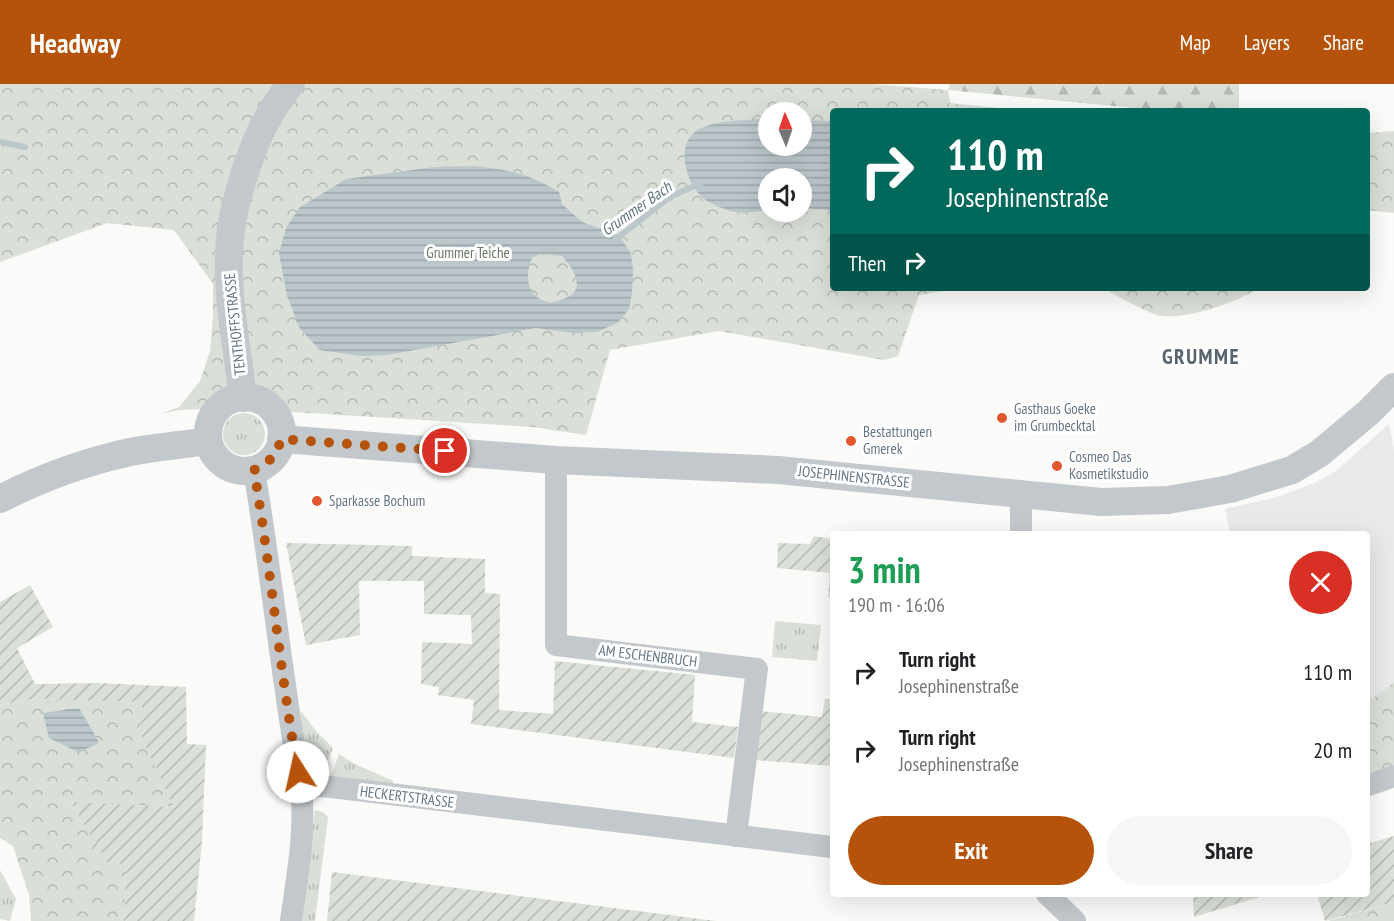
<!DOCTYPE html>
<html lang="en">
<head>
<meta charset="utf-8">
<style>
	:root { --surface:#fff; --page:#f6f6f6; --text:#202124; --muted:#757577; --accent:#b45309 }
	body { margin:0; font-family:"PT Sans Narrow",sans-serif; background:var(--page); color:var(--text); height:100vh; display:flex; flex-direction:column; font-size:22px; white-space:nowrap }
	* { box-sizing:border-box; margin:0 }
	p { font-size:20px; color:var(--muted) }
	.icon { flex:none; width:33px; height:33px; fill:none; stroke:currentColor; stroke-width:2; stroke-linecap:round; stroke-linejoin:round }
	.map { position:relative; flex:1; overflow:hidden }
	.details { position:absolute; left:830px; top:447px; width:540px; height:366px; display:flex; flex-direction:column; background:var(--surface); border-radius:6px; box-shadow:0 6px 24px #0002 }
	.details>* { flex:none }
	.banner { position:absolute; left:830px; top:24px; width:540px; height:183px; border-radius:6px; box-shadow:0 6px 24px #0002; background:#00695c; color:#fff; overflow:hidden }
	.needle { width:39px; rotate:358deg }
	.tools { position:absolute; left:758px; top:18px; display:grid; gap:12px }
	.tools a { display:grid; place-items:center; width:54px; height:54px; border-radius:50%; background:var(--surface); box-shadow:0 6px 24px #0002; font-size:30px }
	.pin { position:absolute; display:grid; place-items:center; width:51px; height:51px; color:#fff; margin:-26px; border:3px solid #fff; border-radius:50%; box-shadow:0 2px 6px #0007 }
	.me { position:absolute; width:66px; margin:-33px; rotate:350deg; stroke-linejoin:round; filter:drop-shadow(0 0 4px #0008) }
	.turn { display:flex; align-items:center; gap:21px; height:126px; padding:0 18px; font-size:27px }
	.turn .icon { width:78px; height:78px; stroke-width:2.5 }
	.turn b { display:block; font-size:42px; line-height:51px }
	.then { display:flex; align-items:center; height:57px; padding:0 18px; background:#0003; gap:12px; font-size:22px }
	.round { display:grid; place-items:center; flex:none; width:63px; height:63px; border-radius:32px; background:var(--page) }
	.head { display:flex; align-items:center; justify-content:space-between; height:102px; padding:0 18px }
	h1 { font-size:36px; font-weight:600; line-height:45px; color:#1e9e55 }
	.primary-button { display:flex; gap:12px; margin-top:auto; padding:12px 18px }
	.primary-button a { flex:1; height:69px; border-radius:36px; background:var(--accent); color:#fff; font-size:24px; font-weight:600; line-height:69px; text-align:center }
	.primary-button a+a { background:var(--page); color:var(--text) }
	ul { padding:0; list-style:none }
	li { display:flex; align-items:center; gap:18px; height:78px; padding:0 18px }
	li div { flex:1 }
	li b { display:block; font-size:22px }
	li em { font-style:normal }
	header { display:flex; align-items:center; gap:36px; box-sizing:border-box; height:84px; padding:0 30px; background:var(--accent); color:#fff }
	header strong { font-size:28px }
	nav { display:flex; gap:33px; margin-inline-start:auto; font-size:21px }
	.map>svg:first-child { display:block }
	.built { fill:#e8e9e9 }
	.grass { fill:url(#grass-tufts) }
	.forest { fill:url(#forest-firs) }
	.park { fill:url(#park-crowns); fill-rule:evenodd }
	.garden { fill:url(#garden-furrows) }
	.water { fill:url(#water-rules); fill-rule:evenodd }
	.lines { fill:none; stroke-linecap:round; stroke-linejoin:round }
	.stream { stroke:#bbc7cb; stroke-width:6 }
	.minor { stroke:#c3c8cc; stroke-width:22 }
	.tertiary { stroke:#c3c8cc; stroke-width:28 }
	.route { stroke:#b45309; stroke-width:10; stroke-dasharray:0 18 }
	.poi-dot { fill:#e4572e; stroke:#fff; stroke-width:2 }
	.labels { text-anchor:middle; stroke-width:6; stroke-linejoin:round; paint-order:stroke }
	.park-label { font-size:15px; fill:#687a64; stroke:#fff }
	.street-label { font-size:15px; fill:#657683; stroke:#fff }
	.poi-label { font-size:15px; fill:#657683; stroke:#fff; text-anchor:start }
	.water-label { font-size:16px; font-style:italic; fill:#60757c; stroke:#fff }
	.district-label { font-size:21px; font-weight:bold; letter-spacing:1.5px; fill:#57646e; stroke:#fff }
</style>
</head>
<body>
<header>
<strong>Headway</strong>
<nav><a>Map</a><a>Layers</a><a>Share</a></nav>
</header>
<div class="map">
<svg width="1394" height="837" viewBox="0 0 1394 837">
	<defs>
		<pattern id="grass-tufts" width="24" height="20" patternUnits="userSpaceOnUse" patternTransform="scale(1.5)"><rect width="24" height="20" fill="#dadfd7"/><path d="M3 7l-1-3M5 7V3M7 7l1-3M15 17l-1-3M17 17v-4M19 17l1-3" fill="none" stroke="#b4b9b4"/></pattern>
		<pattern id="forest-firs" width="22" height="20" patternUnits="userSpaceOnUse" patternTransform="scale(1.5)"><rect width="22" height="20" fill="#dadfd7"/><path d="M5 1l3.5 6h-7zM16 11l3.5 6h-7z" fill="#b4b9b4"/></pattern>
		<pattern id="park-crowns" width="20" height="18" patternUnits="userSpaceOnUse" patternTransform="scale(1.5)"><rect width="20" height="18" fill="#dadfd7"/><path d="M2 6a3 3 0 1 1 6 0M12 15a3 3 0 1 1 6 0" fill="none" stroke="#b4b9b4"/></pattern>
		<pattern id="garden-furrows" width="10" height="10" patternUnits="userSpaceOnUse" patternTransform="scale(1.5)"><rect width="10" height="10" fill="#dadfd7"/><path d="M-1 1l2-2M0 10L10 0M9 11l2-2" fill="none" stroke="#b4b9b4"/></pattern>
		<pattern id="water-rules" width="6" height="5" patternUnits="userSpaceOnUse" patternTransform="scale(1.5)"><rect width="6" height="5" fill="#bbc7cb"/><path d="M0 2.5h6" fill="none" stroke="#9ca6aa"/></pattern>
	</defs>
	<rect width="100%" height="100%" fill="#fafaf8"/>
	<polygon class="built" points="1389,340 1394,366 1394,681 1367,690 1366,450 1230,450 1225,425 1277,413 1312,400 1335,388"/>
	<g class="grass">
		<circle cx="244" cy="350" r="21"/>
		<polygon points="775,537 821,541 817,577 772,573"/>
		<path d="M301,627L316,647L333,664L322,691C319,688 313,685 311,681C302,667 300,643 301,627Z"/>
		<polygon points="339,670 355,680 393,697 393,700 331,692"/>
		<polygon points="315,726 323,728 328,733 315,837 302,837"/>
		<polygon points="0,786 16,815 10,837 0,835"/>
	</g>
	<polygon class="forest" points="950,0 1239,0 1239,27 1165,27 948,6"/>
	<g class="park">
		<path d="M0,0H871L948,6L950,19L1029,27H832V204H963L919,211L898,272L884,276L719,247L610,266L586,351L533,343L228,324L179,326L160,330L179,323L200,297L210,267L213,233V200L174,146L107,139L0,178ZM768,28H801V62H768ZM768,94H801V128H768Z"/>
		<polygon points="1394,47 1394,129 1367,126 1367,49"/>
		<path d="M1102,204H1258C1239,218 1180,238 1157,231C1138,224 1120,213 1102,204Z"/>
		<polygon points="1394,599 1394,681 1367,690 1366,609 1372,615"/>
		<polygon points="33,615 142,618 143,654 174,723 71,719 126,780 124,837 31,837 29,811 13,762 0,754 0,621"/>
		<polygon points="1394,818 1394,837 1328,837"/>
	</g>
	<g class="garden">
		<polygon points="814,452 832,455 832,514 828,513 830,489 777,484 778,459 810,460"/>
		<polygon points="286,459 412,462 412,472 485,475 485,509 500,510 499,626 553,630 555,577 695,591 692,638 738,643 734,674 471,640 474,616 438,611 439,603 421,600 422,558 472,560 471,531 424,530 424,497 359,497 360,551 306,561"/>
		<polygon points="30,501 53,543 17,564 35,600 98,599 186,603 187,660 206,661 202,757 194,837 124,837 126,780 107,778 71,718 174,723 142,654 142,618 33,615 0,621 0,518"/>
		<polygon points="825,615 832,615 832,682 755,676 760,627 822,633"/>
		<polygon points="1394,752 1394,818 1325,837 1317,810 1366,810 1367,760"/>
		<polygon points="332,788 716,837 327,837"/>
		<polygon points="1207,810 1269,810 1194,833 1193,814"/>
	</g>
	<g class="water">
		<path d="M758,35H768V62H801V36L832,37V126L801,124V94H768V126C754,128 741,131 727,126C719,123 709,119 702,113C686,99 676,62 695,48C711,36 739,37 758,35Z"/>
		<path d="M474,82C509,86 528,89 559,108L562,120L582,138L620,152L631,170L633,186L632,209L629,225L617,239L597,248L573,249L536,244L387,271L361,272L320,266L300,245L287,212L279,169L286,144L299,124L346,95L434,83ZM541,170L562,172C570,181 586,201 570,212C565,215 556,217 551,219C547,218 540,216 537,213C525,203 526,185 533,173Z"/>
		<path d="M79,624L99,658C94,663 86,663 80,669L49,654L43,629Z"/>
	</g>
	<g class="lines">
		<g class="stream">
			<polyline points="0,58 25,63"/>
			<polyline points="615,156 670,113 701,99"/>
		</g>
		<g class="minor">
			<polyline points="556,376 556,561 757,585 736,752"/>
			<path d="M254,386C272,492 282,598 301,703L323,702L832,763"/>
			<polyline points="1021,411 1021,450"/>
			<polyline points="1366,702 1394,692"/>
			<polyline points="1047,810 1075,837"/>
			<path d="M291,837C297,793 306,748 301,703"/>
		</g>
		<g class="tertiary">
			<circle cx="245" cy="350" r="37"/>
			<path d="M243,314C237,261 225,208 230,155C232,129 240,104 248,79C258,49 271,24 291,0"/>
			<polyline points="281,355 556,376 778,386 1101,418 1168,416 1230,405 1292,386 1320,369 1369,328 1394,303"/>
			<path d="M0,415C41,394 85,378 130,368C156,363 182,361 208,357"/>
		</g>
	</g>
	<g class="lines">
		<path class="route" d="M298,688C280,588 271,486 254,386C269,379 277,371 281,355L445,367"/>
	</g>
	<g class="poi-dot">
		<circle cx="1002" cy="334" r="6"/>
		<circle cx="851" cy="357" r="6"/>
		<circle cx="1057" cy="382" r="6"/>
		<circle cx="317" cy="417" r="6"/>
	</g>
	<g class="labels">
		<g class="park-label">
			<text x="468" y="174">Grummer Teiche</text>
		</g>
		<g class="street-label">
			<text transform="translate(235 240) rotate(-96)" y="5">TENTHOFFSTRASSE</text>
			<text transform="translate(854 393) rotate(6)" y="5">JOSEPHINENSTRASSE</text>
			<text transform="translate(648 572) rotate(7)" y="5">AM ESCHENBRUCH</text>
			<text transform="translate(407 713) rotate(7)" y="5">HECKERTSTRASSE</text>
		</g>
		<g class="poi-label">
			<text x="1014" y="330">Gasthaus Goeke<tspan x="1014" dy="17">im Grumbecktal</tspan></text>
			<text x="863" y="353">Bestattungen<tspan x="863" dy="17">Gmerek</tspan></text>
			<text x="1069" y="378">Cosmeo Das<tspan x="1069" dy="17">Kosmetikstudio</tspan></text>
			<text x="329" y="422">Sparkasse Bochum</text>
		</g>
		<g class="water-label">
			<text transform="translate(636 124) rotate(-35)" y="6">Grummer Bach</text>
		</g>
		<g class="district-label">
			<text x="1201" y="280">GRUMME</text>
		</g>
	</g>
</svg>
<div class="tools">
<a><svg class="needle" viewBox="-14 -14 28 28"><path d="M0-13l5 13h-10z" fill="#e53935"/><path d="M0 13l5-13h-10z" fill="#757577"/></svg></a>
<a><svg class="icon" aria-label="sound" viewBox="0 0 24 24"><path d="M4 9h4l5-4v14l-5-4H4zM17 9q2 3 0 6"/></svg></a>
</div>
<div class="pin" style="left:445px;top:367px;background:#d93025"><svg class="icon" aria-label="arrive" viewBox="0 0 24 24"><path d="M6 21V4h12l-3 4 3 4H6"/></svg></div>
<svg class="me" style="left:298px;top:688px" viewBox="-20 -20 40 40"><circle r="19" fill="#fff"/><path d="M0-13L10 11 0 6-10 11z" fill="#b45309"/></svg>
<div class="banner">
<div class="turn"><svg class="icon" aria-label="right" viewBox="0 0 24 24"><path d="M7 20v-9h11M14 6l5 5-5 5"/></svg><div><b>110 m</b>Josephinenstraße</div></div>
<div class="then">Then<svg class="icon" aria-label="right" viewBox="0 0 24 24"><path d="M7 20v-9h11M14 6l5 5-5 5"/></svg></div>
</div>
<section class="details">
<div class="head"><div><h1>3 min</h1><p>190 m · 16:06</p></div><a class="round" style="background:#d93025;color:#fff"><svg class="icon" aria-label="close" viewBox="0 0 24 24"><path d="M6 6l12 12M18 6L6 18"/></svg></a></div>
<ul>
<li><svg class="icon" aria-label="right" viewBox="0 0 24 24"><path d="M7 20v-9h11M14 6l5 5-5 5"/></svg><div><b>Turn right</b><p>Josephinenstraße</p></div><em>110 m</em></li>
<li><svg class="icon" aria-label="right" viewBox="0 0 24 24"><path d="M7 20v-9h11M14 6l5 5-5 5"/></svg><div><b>Turn right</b><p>Josephinenstraße</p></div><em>20 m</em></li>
</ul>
<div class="primary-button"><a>Exit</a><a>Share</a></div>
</section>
</div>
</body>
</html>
